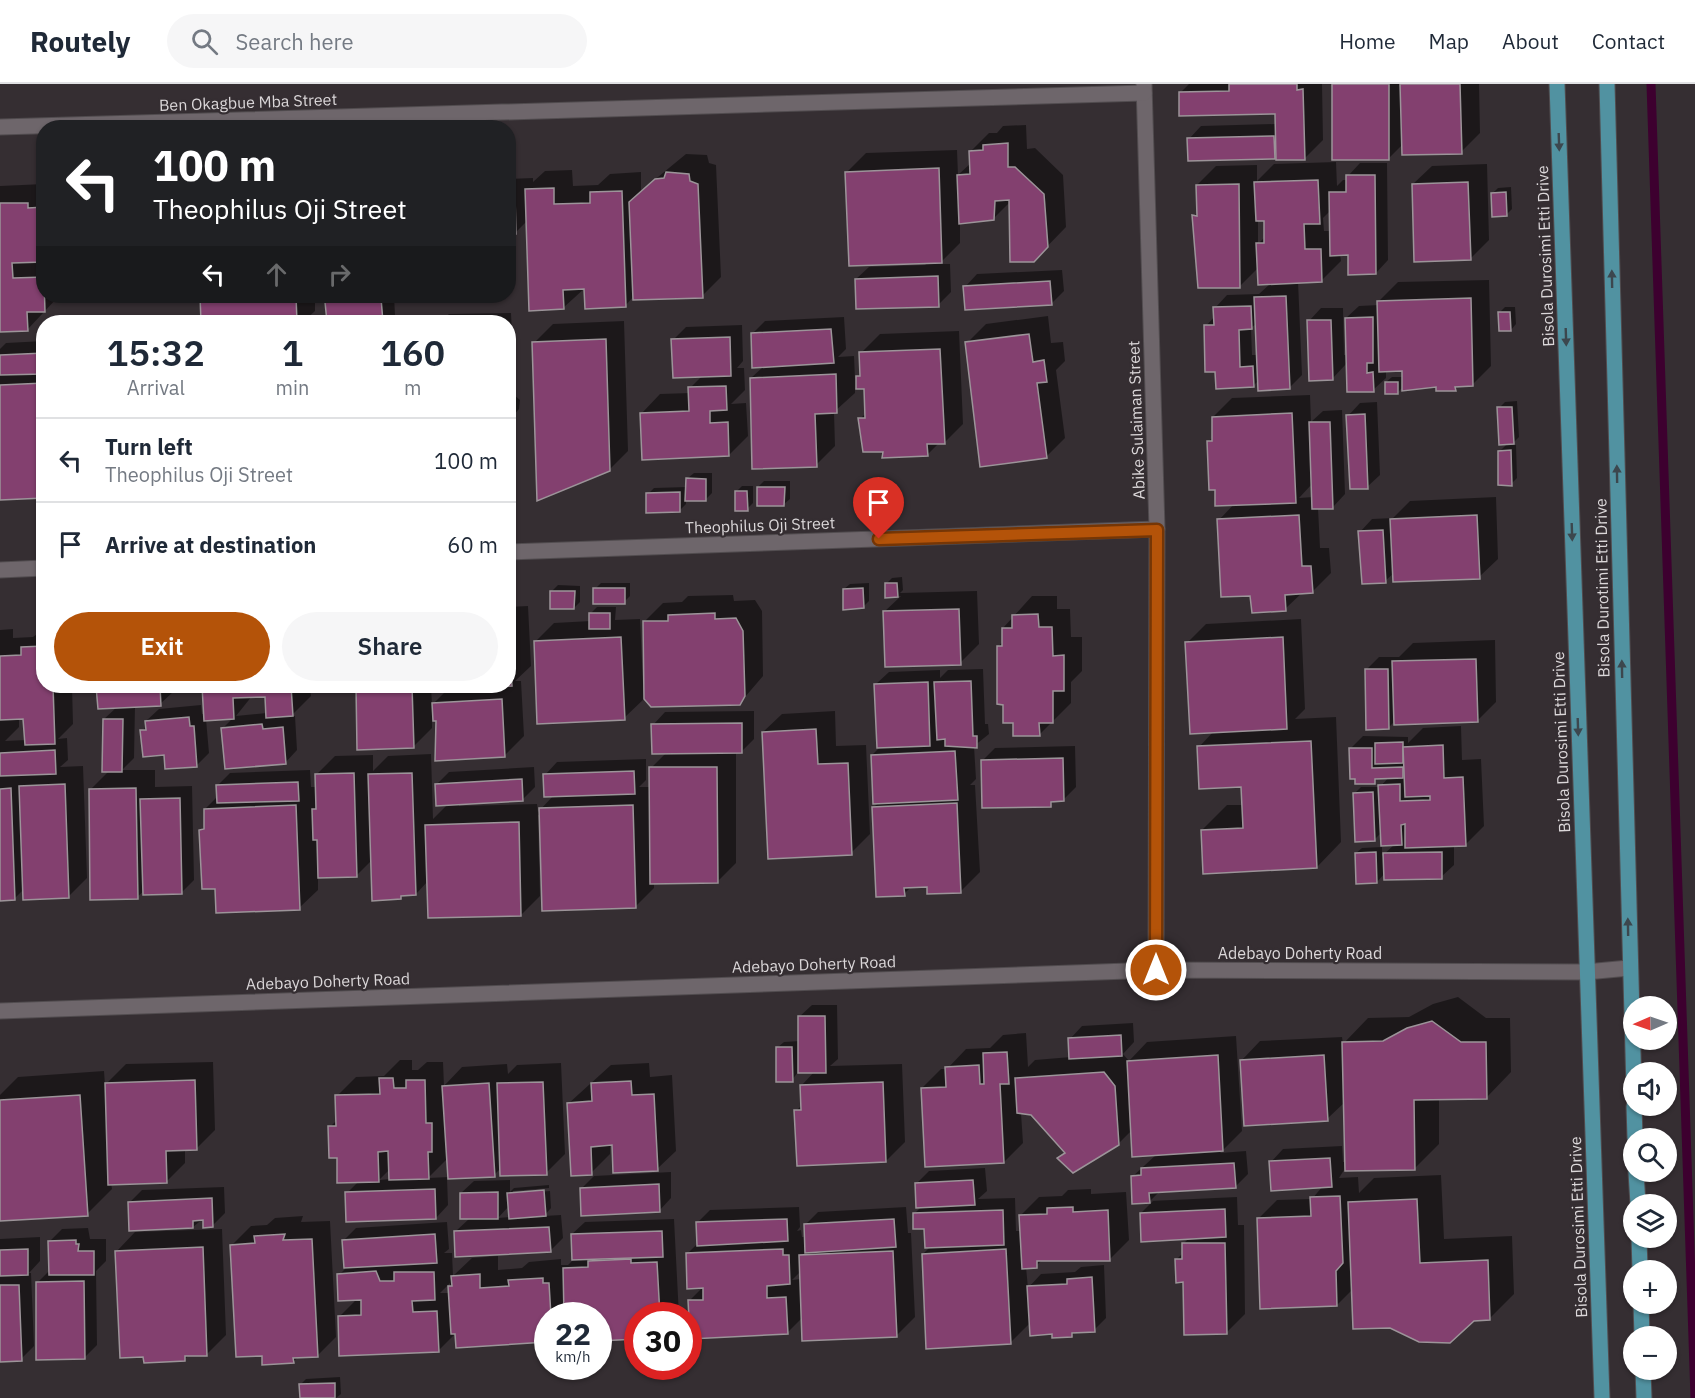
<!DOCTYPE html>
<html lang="en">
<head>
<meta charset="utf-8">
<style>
	:root { --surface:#fff; --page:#f6f6f7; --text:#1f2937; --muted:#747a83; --line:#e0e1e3; --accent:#b45309 }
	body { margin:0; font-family:"IBM Plex Sans",sans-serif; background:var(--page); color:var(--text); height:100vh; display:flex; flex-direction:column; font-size:22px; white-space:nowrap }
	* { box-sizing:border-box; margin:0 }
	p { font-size:20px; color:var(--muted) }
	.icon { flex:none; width:33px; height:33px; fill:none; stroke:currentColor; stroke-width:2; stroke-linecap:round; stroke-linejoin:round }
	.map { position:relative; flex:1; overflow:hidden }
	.drawer { position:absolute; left:36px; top:231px; width:480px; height:378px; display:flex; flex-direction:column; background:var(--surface); border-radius:24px; box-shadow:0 2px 4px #0004 }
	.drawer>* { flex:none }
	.guide { position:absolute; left:36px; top:36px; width:480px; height:183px; border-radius:24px; box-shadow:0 2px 4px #0004; background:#202124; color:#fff; overflow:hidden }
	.needle { width:39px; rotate:268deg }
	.controls { position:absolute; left:1623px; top:912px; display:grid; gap:12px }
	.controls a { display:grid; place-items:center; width:54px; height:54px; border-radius:50%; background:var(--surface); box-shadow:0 2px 4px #0004; font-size:30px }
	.speed { position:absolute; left:534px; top:1218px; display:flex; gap:12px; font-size:30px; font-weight:700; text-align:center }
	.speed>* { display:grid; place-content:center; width:78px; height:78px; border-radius:50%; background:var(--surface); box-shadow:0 2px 4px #0004; line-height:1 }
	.speed small { font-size:15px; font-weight:400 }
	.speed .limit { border:9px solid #d22; background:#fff; color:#111 }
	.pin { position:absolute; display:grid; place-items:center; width:51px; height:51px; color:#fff; margin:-62px -26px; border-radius:50% 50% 50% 0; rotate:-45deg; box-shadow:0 0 6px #0007 }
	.pin .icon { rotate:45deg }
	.me { position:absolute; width:66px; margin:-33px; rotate:0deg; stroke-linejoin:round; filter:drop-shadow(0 0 4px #0008) }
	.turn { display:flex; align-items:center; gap:21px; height:126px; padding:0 18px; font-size:27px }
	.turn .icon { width:78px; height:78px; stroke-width:2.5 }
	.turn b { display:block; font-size:42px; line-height:51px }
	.lanes { display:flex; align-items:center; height:57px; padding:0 18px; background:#0003; justify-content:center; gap:30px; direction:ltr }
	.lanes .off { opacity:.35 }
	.eta { display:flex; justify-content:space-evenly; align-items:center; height:102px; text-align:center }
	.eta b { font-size:36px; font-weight:600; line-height:42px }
	.primary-button { display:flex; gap:12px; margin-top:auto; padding:12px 18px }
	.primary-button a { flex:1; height:69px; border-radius:36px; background:var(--accent); color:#fff; font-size:24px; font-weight:600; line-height:69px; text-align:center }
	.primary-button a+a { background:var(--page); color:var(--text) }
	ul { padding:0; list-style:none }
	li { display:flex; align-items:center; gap:18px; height:84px; padding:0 18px; border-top:2px solid var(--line) }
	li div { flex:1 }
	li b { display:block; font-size:22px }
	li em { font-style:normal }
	header { display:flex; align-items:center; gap:36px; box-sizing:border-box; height:84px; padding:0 30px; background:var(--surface); border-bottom:2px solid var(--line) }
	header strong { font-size:28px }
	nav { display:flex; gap:33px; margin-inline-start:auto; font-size:21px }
	.search { width:420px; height:54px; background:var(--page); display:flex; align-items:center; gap:15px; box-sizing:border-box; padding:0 21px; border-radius:33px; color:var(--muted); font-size:22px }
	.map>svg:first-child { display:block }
	.shadow { fill:#0007; fill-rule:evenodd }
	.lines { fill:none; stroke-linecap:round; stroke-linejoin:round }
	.stream { stroke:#3d002f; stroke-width:9 }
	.building { fill:#83406f; stroke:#9c9499; stroke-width:1.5 }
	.minor-casing { stroke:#514c4f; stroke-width:17 }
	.major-casing { stroke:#514c4f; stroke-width:17 }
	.minor { stroke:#6e666b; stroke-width:15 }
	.major { stroke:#5192a1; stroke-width:15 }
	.oneway { fill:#3c474e }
	.route-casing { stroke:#753606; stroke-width:15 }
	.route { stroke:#b45309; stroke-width:10 }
	.labels { text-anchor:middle; stroke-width:4.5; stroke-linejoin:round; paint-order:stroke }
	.street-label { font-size:16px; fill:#dbd7d9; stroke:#352e32 }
</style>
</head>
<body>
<header>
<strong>Routely</strong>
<div class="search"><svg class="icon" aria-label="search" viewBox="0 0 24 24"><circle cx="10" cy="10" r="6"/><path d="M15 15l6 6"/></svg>Search here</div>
<nav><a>Home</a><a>Map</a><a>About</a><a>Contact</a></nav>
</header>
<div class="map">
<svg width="1695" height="1314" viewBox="0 0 1695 1314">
	<rect width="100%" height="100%" fill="#352e32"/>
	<g class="shadow">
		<polygon points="1189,0 1322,0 1323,56 1304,75 1278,70 1275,73 1189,55 1201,42 1276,40 1276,28 1180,9"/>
		<polygon points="1334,0 1479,0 1480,49 1461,68 1404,59 1389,74"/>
		<polygon points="1026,41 1027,65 1035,64 1063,91 1066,143 1033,177 1010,118 993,135 960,138 960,159 939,180 950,180 951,208 938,221 856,195 869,183 926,181 847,88 866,69 957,66 958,91 971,79 970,68 989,49 997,49 1003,42"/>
		<polygon points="686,70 707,71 709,79 716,81 721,193 702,212 634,212 625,222 585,204 563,224 527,137 516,148 508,149 508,95 533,94 533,98 545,87 572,86 573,102 598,101 610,90 641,88 641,107"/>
		<path d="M1336,78L1337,102L1343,96H1348V92L1360,79H1387L1388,176L1376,189L1349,170H1340L1341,177L1322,196L1298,197L1302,291L1289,304L1259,296L1253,302L1216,287L1206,242L1215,232V224L1227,211L1259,210L1271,199L1259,183L1240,202L1199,168H1195L1194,132L1198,128L1197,101L1216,82L1257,81V97L1274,80ZM1331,126V147H1324L1323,134ZM1258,136H1265L1266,152L1258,160ZM1257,239L1258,271H1252L1251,244Z"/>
		<polygon points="1487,80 1489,156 1470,175 1413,100 1432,82"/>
		<polygon points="44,100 44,212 59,212 27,246 0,247 0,102"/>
		<polygon points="1511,103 1512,125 1506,131 1492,110 1498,104"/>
		<polygon points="1062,186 1064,207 1051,220 965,203 977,190"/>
		<polygon points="1489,196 1491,282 1472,301 1459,301 1455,305 1437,301 1404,302 1398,308 1386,298 1392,293 1403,293 1403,286 1386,286 1386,294 1373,306 1347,279 1332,295 1309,237 1321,224 1343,224 1344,271 1347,271 1346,234 1359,222 1379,221 1379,217 1398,198"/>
		<polygon points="201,212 315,212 315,227 303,238 202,238"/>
		<polygon points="334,212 394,212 395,231 387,238 328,238 327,218"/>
		<polygon points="438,212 491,212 487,215 439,217"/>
		<polygon points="1505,223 1515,223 1516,240 1511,246 1499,229"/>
		<polygon points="511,229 513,269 508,274 508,238 440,238 449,230"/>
		<polygon points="1048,232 1051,259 1063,258 1065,277 1056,286 1065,354 1046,373 967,259 986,240"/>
		<polygon points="844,233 846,265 838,273 854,272 855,295 862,288 861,269 880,250 959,247 963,340 944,359 939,359 927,371 884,366 860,335 867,328 866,304 855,304 855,309 834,328 835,362 816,381 751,294 764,282 752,250 765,237"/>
		<polygon points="624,237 628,367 609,386 534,259 553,240"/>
		<polygon points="742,241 743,277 737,284 744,284 745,306 731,320 746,319 748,352 729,371 642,329 660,310 690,309 690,304 703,291 673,256 686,243"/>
		<polygon points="44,257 44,413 0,415 0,265 6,259"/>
		<polygon points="508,306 520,316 519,325 508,338"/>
		<path d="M1310,311L1311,338L1323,327L1342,326L1345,410L1333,423L1318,424L1320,464H1329L1331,489L1312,508H1303L1285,525L1252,511L1219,436L1234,420L1216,404L1208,358L1214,352L1213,333L1232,314ZM1312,400L1313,413L1299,414Z"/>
		<polygon points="1517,317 1519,353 1511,361 1516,361 1517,394 1511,400 1499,368 1508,359 1499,324 1505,318"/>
		<polygon points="1377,318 1380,391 1367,403 1348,332 1360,319"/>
		<polygon points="694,389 712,389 712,409 706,415 686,415 686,420 680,426 648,410 654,404 687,403 688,394"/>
		<polygon points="764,397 790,397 790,415 784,420 758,403"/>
		<polygon points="742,402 753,402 753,419 747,425 736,408"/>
		<polygon points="1496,413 1498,475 1479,493 1394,489 1385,497 1360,448 1372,435 1393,434 1410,417"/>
		<polygon points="902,493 903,506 900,509 977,507 979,560 960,579 884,528 901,512 887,513 886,500 892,494"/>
		<polygon points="601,499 630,499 630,512 624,518 595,505"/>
		<polygon points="869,499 869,517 863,523 844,505 850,500"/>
		<polygon points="558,501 580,502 580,518 574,524 552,507"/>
		<polygon points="733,511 734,517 755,516 762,527 763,592 739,620 645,614 624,634 535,558 554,539 591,537 591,529 597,523 616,523 615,536 640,535 643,600 645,600 644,538 663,519 682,518 688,512"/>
		<polygon points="1032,512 1057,512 1057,525 1070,525 1071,553 1082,553 1082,587 1071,598 1071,619 1039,651 1014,637 1004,619 998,563 1003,557 1003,544"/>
		<polygon points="528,522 531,582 515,597 521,597 524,652 505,671 437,675 438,636 432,636 432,644 413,663 358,664 357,602 431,602 432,621 449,604 445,604 445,602 508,602 508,523"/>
		<polygon points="1301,535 1305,625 1295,635 1336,633 1341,758 1317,783 1202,746 1227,721 1243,721 1242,702 1199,663 1214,647 1187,559 1206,540"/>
		<path d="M13,545V554L33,553L44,545V602H72L73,640L58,655L67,654L68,676L60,683L83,682L87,794L68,813L24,805L14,815H0V546ZM19,634H25L26,656L5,657L19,643Z"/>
		<polygon points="1495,556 1496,618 1477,637 1396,636 1388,644 1367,585 1379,573 1399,573 1413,559"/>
		<polygon points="983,585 985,640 988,640 989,650 974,662 976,695 970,701 975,701 980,788 961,807 928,802 912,802 904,810 873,724 879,718 872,671 881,662 876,600 889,588 940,586 940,594 948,586"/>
		<polygon points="98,602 173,602 173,608 160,620 135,622 134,674 122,686 155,686 155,703 192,702 194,796 181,809 144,807 137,813 90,706 109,687 104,635 117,623 99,624"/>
		<path d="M203,602H310L311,612L291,632H295L297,666L285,679L223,644L233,634L206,635L209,669L197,681L166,670L142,647L147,642L146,637L159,625L201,621L202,630H205ZM266,611L267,629L236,632L252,612Z"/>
		<polygon points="754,627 754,655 742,667 736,667 736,779 717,798 654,798 654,804 635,823 541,731 538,731 540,812 521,831 428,797 416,810 405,810 401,814 372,776 356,792 318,793 318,806 299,824 217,803 201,746 206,741 205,725 218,712 218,701 230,689 310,686 311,703 316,703 316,691 335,672 373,671 373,687 388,672 431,670 433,735 448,720 436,701 449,688 534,683 535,703 523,715 459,719 459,722 537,720 538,728 554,711 545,691 557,678 646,675 646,696 639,703 651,703 651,684 666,669 653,641 665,628"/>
		<polygon points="835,627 836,662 866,661 870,750 851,769 763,648 782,630"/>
		<polygon points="1461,642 1462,676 1481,675 1484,742 1465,761 1454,761 1454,781 1441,793 1385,789 1377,798 1356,769 1362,764 1382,763 1382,772 1395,760 1382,748 1374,756 1355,709 1361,703 1380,703 1389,693 1379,693 1374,698 1350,665 1363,652 1408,653 1408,659 1423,644"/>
		<polygon points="1075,662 1076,703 1063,716 1056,716 1050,721 982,677 995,664"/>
		<polygon points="1458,913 1486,934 1510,934 1511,988 1487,1013 1439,1014 1439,1060 1414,1085 1344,1086 1339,1094 1358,1093 1359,1109 1374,1094 1441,1091 1444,1155 1512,1152 1514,1210 1489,1235 1353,1205 1337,1221 1258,1135 1277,1116 1312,1115 1322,1103 1271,1078 1283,1065 1342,1062 1343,1078 1346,1078 1345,1018 1327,1035 1242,976 1260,957 1342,953 1343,960 1368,934 1409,933 1433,920"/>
		<polygon points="812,921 837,921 838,975 830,982 902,980 905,1058 886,1077 796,1027 802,1021 801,1002 815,987 798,988 792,996 778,963 784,958 800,957 799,933"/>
		<polygon points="1133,939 1134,958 1123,970 1129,977 1147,958 1236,952 1242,1047 1220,1069 1246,1067 1248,1090 1235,1103 1160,1107 1150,1117 1237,1113 1238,1141 1244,1141 1245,1230 1226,1249 1184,1197 1176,1176 1184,1168 1183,1160 1189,1154 1141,1129 1153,1117 1133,1119 1132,1093 1157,1070 1132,1046 1118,1060 1066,1068 1032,1030 1021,1029 1023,1059 1004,1078 922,1004 941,985 947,985 966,965 990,964 1003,951 1026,949 1028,983 1035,976 1071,973 1070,955 1082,942"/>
		<path d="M400,976H412V986H418L427,978H443L444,1002L462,983L507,980L508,990L517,981L561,979L565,1070L546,1089L501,1084L494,1091L447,1094L448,1121L436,1134L347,1109L359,1097L338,1073L330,1043L337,1036V1012L356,993L384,992ZM448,1074L449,1093L428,1094ZM390,1085V1095L379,1096Z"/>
		<polygon points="213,978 215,1046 196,1065 185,1065 185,1079 166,1098 111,1099 112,1105 87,1130 0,1136 0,1011 18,993 104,987 105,1001 126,980"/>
		<polygon points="649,979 650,993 672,991 676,1067 657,1085 610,1060 610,1070 591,1089 569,1019 611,981"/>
		<polygon points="985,1084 987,1107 978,1115 1015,1114 1016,1147 1021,1147 1020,1132 1039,1113 1062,1112 1068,1106 1091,1105 1091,1110 1126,1108 1129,1156 1110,1175 1043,1175 1036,1182 1026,1183 1028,1204 1041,1190 1075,1188 1081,1183 1104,1181 1106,1234 1094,1246 1076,1248 1071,1252 1054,1249 1031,1238 1010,1259 923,1170 931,1162 926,1143 914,1130 921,1123 916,1100 929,1087"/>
		<polygon points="671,1088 671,1114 659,1127 581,1105 594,1092"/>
		<path d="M510,1096V1108L514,1104L549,1101V1104L513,1107V1110L550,1107L551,1124L544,1132L561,1131L563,1154L550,1167L456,1147L470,1134L461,1109L474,1097ZM509,1122L510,1133L498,1134Z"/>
		<polygon points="224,1103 225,1129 212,1142 204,1134 193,1143 129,1119 142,1106"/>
		<path d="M799,1123L800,1143L797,1147L801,1146L802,1153H806L805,1141L818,1128L906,1123L908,1149H911L915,1233L896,1252L803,1233L787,1249L689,1217L703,1203L687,1170L698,1159L697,1139L710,1126ZM801,1187V1195L792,1196Z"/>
		<polygon points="303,1132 301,1138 330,1137 336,1253 317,1272 298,1273 293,1278 263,1270 232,1161 251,1142 267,1141 275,1134"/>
		<path d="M674,1135L679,1232H548L545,1257L456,1249L439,1266L339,1233L357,1215L339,1191L345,1185L344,1156L356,1144L447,1138L449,1165L444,1169H452L453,1192L472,1174L498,1172V1186L522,1184L529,1178L561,1175V1181H568L573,1176L572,1150L585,1138ZM450,1199V1209H440Z"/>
		<polygon points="88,1144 90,1155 106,1155 106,1177 96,1187 97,1261 84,1274 37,1199 50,1186 50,1157 62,1145"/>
		<polygon points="222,1145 226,1251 207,1270 189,1271 184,1276 117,1167 135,1148"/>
		<polygon points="40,1153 40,1177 29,1189 31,1189 34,1262 21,1275 0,1276 0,1155"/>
		<polygon points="340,1293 341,1310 336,1314 301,1314 300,1301 306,1295"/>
	</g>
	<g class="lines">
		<polyline class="stream" points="1651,0 1695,1314"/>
	</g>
	<g class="building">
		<polygon points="1229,0 1297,0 1297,6 1303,5 1305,76 1276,76 1275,30 1179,32 1179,8 1229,7"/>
		<rect x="1332" y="0" width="57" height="76"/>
		<polygon points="1400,0 1460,0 1462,70 1402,71"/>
		<polygon points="1274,52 1275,75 1188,77 1187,54"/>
		<polygon points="1008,59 1008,83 1015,83 1044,110 1048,163 1034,178 1010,178 1009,116 995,117 994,136 959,140 957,91 970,90 969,67 983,66 983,61"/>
		<polygon points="939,84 942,179 849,182 845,88"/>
		<polygon points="666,88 689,90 690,97 698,100 703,214 633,216 629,118 655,95 664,94"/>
		<polygon points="1346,91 1375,91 1376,190 1348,191 1348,171 1330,172 1329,108 1346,108"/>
		<polygon points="1318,96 1320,140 1304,140 1305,165 1321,165 1322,198 1258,201 1256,159 1264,159 1264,137 1256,137 1254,98"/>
		<polygon points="1468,98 1471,176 1414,178 1412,100"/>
		<polygon points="1239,100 1240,204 1198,204 1192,131 1197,132 1196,101"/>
		<polygon points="554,104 554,120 590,119 590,108 622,107 626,223 585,225 584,205 563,206 564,225 529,227 525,105"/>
		<polygon points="1506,108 1507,132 1492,133 1491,109"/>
		<polygon points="515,112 516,150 508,150 508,113"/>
		<polygon points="0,119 28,119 28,124 44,123 44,178 12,179 13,194 44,193 45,228 27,228 28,247 0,248"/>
		<polygon points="938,192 939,223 856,225 855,195"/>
		<polygon points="1050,197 1052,221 965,226 963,202"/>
		<polygon points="200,212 296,212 297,238 201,238"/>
		<polygon points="437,212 488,212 488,217 437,218"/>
		<polygon points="1286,212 1290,305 1258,307 1254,213"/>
		<polygon points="381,214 383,238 327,238 325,218"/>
		<polygon points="1471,214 1473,302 1455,303 1456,307 1436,307 1436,303 1402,307 1402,287 1379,288 1377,217"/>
		<polygon points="1251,222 1252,245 1239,246 1240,283 1253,282 1254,303 1216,305 1215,288 1205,288 1204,241 1214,241 1213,223"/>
		<polygon points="1498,228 1510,228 1511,247 1499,247"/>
		<polygon points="1373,233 1373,279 1367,279 1367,289 1373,288 1374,308 1347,308 1345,234"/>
		<polygon points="1307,236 1331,236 1333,296 1309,297"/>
		<polygon points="831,245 834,279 752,284 751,249"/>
		<polygon points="1029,250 1033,278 1044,276 1047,298 1037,299 1047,374 980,383 965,258"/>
		<polygon points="730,253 731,292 673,294 671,255"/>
		<polygon points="606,255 610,387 537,417 532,258"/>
		<polygon points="940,265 945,360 927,360 928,372 882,374 883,368 863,368 858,334 865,334 864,305 856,305 856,292 860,292 859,268"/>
		<polygon points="44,269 44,290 0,291 0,271"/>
		<polygon points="836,290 837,329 815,330 817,383 752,385 750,294"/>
		<rect x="1385" y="298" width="13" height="12"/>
		<polygon points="44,299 44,414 0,416 0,301"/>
		<polygon points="726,302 727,326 710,327 710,339 728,338 729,372 642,376 640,329 689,327 688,303"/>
		<polygon points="1497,323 1512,323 1514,360 1499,361"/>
		<polygon points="1292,329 1296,419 1215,422 1215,406 1209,406 1207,357 1212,357 1212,333"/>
		<polygon points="1365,330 1368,405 1350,405 1346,331"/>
		<polygon points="1309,338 1330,338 1333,425 1312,425"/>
		<polygon points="1511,366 1512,402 1498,401 1498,367"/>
		<polygon points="686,394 706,395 706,417 685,417"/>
		<polygon points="757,403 785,403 784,422 757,422"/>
		<polygon points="735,407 747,407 748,427 735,427"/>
		<polygon points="680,408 680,428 646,429 646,409"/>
		<polygon points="1299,431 1302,482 1311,482 1313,509 1285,511 1286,527 1252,529 1250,512 1221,513 1217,435"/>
		<polygon points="1477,431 1480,495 1393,498 1390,435"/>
		<polygon points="1383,446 1386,499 1362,500 1358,447"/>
		<polygon points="885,499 897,499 898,513 885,514"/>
		<rect x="593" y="504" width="32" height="16"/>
		<polygon points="863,504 864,524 843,526 843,505"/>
		<polygon points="550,507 575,507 574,525 550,525"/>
		<polygon points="959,525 961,581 885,583 883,527"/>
		<rect x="589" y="529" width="21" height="16"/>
		<polygon points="715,529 715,535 736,534 743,547 745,612 740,621 651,623 644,615 643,537 668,537 668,531"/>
		<polygon points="1038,530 1039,543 1052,543 1053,572 1064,571 1064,607 1053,607 1053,639 1039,639 1040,652 1013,652 1013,639 1003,639 1003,621 997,620 997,562 1002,562 1002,544 1012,544 1012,531"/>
		<polygon points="508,540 512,602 477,604 477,602 508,602"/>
		<polygon points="621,553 625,636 537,640 534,557"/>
		<polygon points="1283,553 1287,645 1190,650 1185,558"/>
		<polygon points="44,562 44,602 53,602 55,660 25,661 23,635 0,636 0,572 21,571 21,563"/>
		<polygon points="1476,575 1478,638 1394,641 1392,577"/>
		<polygon points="1365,585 1388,585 1389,645 1366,646"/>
		<polygon points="971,597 973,652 977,652 977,664 945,662 945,655 937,656 934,598"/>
		<polygon points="928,598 930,662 877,664 874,600"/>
		<polygon points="96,602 160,602 161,622 98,625"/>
		<polygon points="202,602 291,602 293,632 266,634 265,613 233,614 234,635 204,637"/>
		<polygon points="356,602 412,602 414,664 357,666"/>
		<polygon points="444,602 470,602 470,604 444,606"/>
		<polygon points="502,615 505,673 435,677 436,637 433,637 432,619"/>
		<polygon points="189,633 190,642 194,642 197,683 165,685 164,671 143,673 140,646 146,646 145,637"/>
		<polygon points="103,635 123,635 122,688 102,688"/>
		<polygon points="742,639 742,669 652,670 651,640"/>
		<polygon points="262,640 263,645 283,643 286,680 225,685 221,644"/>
		<polygon points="816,645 818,680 848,679 852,771 768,775 762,648"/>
		<polygon points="1311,657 1317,784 1203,790 1201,746 1243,744 1241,703 1199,705 1197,662"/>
		<polygon points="1403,658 1403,679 1375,680 1375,659"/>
		<polygon points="1443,661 1444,694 1463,693 1466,762 1405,764 1405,740 1401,741 1402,761 1381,762 1378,701 1400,700 1400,717 1430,716 1430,712 1405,713 1403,663"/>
		<polygon points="1349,664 1372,664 1372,684 1403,683 1403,694 1375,695 1375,700 1355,700 1355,695 1350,695"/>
		<polygon points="55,666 56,690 0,692 0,669"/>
		<polygon points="955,667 958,716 873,720 871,671"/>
		<polygon points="1063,674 1064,717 1051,718 1051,723 982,724 981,676"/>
		<polygon points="649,683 717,683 718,799 650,800"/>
		<polygon points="634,687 635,710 544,713 543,690"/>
		<polygon points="354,689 357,793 318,794 317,756 313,756 312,725 316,725 315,690"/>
		<polygon points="412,689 416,811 401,812 401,815 372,817 368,690"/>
		<polygon points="522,695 523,717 436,722 435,700"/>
		<polygon points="298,698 299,717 217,719 216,701"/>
		<polygon points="65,700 69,814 23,816 19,702"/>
		<polygon points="11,704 15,816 0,817 0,705"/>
		<polygon points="136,704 138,815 90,816 89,705"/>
		<polygon points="1373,708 1375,757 1355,758 1353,709"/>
		<polygon points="180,714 182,810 143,811 140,715"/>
		<polygon points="957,719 961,809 927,810 927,803 904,804 905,812 876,813 872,723"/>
		<polygon points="296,721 300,826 216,829 215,805 202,805 199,746 204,745 204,725"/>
		<polygon points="633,721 636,824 542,827 539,724"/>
		<polygon points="519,738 521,832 428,834 425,741"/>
		<polygon points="1376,768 1377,799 1356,800 1355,769"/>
		<polygon points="1442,768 1442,795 1384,796 1383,769"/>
		<polygon points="798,932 825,932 826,989 798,989"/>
		<polygon points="1432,937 1461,958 1486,958 1487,1015 1414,1016 1415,1086 1345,1087 1342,958 1383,957 1407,944"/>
		<polygon points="1121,951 1122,972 1069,975 1068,954"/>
		<polygon points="776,963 792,963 793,998 776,998"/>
		<polygon points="1007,968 1009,1000 1000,1000 1004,1079 925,1083 921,1004 946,1003 945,983 979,981 980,1000 984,1000 983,969"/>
		<polygon points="1218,971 1223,1067 1132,1073 1127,977"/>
		<polygon points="1324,971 1328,1037 1244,1042 1240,976"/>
		<polygon points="1104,988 1115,1002 1119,1061 1073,1089 1057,1074 1065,1069 1031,1031 1017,1029 1015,994"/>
		<polygon points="379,994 393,994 394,1004 406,1004 406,996 425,996 426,1039 432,1039 432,1068 428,1068 429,1095 389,1096 388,1067 378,1068 379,1098 337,1099 337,1074 329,1074 328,1042 336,1042 335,1011 380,1010"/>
		<polygon points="195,996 197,1066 166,1067 167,1099 108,1101 105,999"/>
		<polygon points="631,997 632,1011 654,1010 658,1087 613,1089 612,1061 591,1063 592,1091 571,1092 567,1019 592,1017 591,999"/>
		<polygon points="543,998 547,1091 500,1092 497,999"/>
		<polygon points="883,998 886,1078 797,1082 794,1026 801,1026 800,1001"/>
		<polygon points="489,999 495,1093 448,1095 442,1002"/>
		<polygon points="80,1011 88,1132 0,1137 0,1016"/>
		<polygon points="1330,1074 1332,1103 1271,1107 1269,1077"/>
		<polygon points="1234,1079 1236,1104 1149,1109 1150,1119 1132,1120 1131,1092 1141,1091 1141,1084"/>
		<polygon points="973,1096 975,1121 916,1124 915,1099"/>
		<polygon points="659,1100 660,1128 581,1132 580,1104"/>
		<polygon points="435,1105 436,1135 346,1138 345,1108"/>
		<polygon points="544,1106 546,1132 509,1135 507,1109"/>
		<polygon points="498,1108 498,1135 460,1135 460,1109"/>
		<polygon points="1340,1112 1343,1179 1336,1187 1337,1222 1260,1225 1257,1134 1311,1132 1310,1113"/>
		<polygon points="212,1114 213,1143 203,1144 203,1136 193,1137 193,1144 129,1147 128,1118"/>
		<polygon points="1417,1115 1420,1179 1488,1176 1490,1236 1474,1237 1450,1259 1419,1258 1390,1244 1353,1245 1348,1118"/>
		<polygon points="1073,1123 1073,1128 1108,1126 1110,1177 1037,1177 1037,1184 1022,1185 1019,1131 1047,1130 1047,1124"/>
		<polygon points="1225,1125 1226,1153 1141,1158 1140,1129"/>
		<polygon points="1003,1126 1004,1161 925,1164 924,1145 913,1145 913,1129"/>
		<polygon points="787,1135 788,1157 697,1162 696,1138"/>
		<polygon points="894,1135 896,1163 805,1169 804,1140"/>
		<polygon points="549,1143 551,1168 455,1173 454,1147"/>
		<polygon points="662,1147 663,1173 572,1176 571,1150"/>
		<polygon points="285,1150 283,1156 312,1155 318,1273 293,1274 294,1279 262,1281 262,1272 236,1273 230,1161 255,1159 254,1152"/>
		<polygon points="435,1150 437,1179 344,1184 342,1156"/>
		<polygon points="76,1156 76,1160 79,1160 78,1167 94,1167 94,1191 49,1191 48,1157"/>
		<polygon points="1182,1159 1225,1159 1227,1250 1184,1251 1183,1198 1176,1199 1175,1175 1182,1175"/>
		<polygon points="203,1163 207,1272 185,1272 185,1277 144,1279 143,1273 120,1274 115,1167"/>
		<polygon points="28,1165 28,1191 0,1192 0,1166"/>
		<polygon points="783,1165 783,1171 789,1171 790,1200 767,1202 767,1214 786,1213 788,1250 690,1255 688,1216 703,1216 703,1204 687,1205 686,1169"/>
		<polygon points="1006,1165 1011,1260 926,1265 922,1170"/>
		<polygon points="893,1167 897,1253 802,1257 799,1171"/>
		<polygon points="631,1175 631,1179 657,1178 660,1232 638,1232 638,1255 598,1257 598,1232 564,1232 563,1184 588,1183 588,1177"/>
		<polygon points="376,1187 380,1197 394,1197 394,1188 434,1188 435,1216 412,1217 413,1228 437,1227 439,1268 339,1272 338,1232 361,1231 361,1216 338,1217 337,1190"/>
		<polygon points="480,1190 480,1204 509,1202 508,1196 543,1194 543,1199 549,1199 551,1232 548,1232 546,1258 456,1264 455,1250 451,1250 448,1202 452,1202 451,1192"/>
		<polygon points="1092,1193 1095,1248 1072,1249 1072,1253 1052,1254 1052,1250 1030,1252 1027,1202 1067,1200 1067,1195"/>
		<polygon points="84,1197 85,1275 36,1276 36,1198"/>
		<polygon points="0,1201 19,1201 22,1277 0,1278"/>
		<polygon points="335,1299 335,1314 300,1314 299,1300"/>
	</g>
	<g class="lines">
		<g class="minor-casing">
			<g id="minor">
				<polyline points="1144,0 1157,445 1156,886"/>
				<polyline points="0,43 1144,9"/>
				<polyline points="508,468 1157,445"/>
				<polyline points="0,486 44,484"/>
				<polyline points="0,927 1156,886 1586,888 1629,884"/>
			</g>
		</g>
		<g class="major-casing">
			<g id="major">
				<polyline points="1557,0 1602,1314"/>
				<polyline points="1607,0 1634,1006"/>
				<polyline points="1634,1022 1635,1054"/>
				<polyline points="1636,1088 1638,1120"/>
				<polyline points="1639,1154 1640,1186"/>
				<polyline points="1641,1220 1642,1252"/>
				<polyline points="1643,1286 1644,1314"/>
			</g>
		</g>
		<use href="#minor" class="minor"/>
		<use href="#major" class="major"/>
	</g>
	<defs><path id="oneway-solid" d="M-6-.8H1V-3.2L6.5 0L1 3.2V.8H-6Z" transform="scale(1.5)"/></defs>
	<g class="oneway">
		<use href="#oneway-solid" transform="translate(1559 58) rotate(88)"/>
		<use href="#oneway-solid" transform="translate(1612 195) rotate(-91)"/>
		<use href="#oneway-solid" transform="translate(1566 253) rotate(88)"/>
		<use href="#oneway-solid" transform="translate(1617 390) rotate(-91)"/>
		<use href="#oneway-solid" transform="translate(1572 448) rotate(88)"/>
		<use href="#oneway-solid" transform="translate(1622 585) rotate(-91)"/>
		<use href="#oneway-solid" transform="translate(1578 643) rotate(88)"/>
		<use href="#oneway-solid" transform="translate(1628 843) rotate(-91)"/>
	</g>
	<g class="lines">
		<g class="route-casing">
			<polyline id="route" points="879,455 1157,446 1156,886"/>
		</g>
		<use href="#route" class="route"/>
	</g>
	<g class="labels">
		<g class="street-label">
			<text transform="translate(248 18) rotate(-2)" y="6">Ben Okagbue Mba Street</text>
			<text transform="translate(1545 172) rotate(-92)" y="6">Bisola Durosimi Etti Drive</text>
			<text transform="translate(1136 336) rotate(-92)" y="6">Abike Sulaiman Street</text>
			<text transform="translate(760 441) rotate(-2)" y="6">Theophilus Oji Street</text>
			<text transform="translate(1602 504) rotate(-91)" y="6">Bisola Durotimi Etti Drive</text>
			<text transform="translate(1561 658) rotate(-92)" y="6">Bisola Durosimi Etti Drive</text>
			<text x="1300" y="875">Adebayo Doherty Road</text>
			<text transform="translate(814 880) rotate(-2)" y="6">Adebayo Doherty Road</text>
			<text transform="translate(328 897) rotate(-2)" y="6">Adebayo Doherty Road</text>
			<text transform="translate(1578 1143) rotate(-92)" y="6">Bisola Durosimi Etti Drive</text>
		</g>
	</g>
</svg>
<div class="controls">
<a><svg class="needle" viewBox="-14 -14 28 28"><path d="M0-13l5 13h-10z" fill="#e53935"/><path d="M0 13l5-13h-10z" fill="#747a83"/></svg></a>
<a><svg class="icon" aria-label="sound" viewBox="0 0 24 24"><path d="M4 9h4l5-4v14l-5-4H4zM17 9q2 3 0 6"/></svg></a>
<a><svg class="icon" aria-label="search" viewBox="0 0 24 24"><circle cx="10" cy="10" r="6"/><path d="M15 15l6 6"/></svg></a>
<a><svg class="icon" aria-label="layers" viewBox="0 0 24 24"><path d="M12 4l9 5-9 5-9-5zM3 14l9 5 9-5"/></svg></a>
<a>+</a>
<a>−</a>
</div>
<div class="speed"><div>22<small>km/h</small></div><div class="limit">30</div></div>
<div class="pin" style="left:879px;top:455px;background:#d93025"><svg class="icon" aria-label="arrive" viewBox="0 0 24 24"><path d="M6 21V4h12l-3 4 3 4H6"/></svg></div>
<svg class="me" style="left:1156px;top:886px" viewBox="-20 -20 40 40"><circle r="17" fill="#b45309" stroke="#fff" stroke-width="3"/><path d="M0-11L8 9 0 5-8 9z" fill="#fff"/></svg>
<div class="guide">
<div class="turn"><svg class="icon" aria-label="left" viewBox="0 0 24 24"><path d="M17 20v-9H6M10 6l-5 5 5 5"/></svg><div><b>100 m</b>Theophilus Oji Street</div></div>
<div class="lanes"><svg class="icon" aria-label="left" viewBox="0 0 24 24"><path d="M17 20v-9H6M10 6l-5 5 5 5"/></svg><svg class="icon off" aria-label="ahead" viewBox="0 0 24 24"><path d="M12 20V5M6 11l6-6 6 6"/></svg><svg class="icon off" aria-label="right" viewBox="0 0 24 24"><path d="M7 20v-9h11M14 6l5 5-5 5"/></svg></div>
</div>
<section class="drawer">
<div class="eta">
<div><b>15:32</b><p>Arrival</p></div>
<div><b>1</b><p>min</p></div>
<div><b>160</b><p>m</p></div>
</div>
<ul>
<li><svg class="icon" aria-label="left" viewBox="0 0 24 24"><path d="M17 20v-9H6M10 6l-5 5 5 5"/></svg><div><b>Turn left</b><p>Theophilus Oji Street</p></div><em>100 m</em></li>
<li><svg class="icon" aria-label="arrive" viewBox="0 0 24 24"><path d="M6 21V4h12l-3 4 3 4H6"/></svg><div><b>Arrive at destination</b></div><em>60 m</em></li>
</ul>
<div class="primary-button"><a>Exit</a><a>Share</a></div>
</section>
</div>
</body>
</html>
